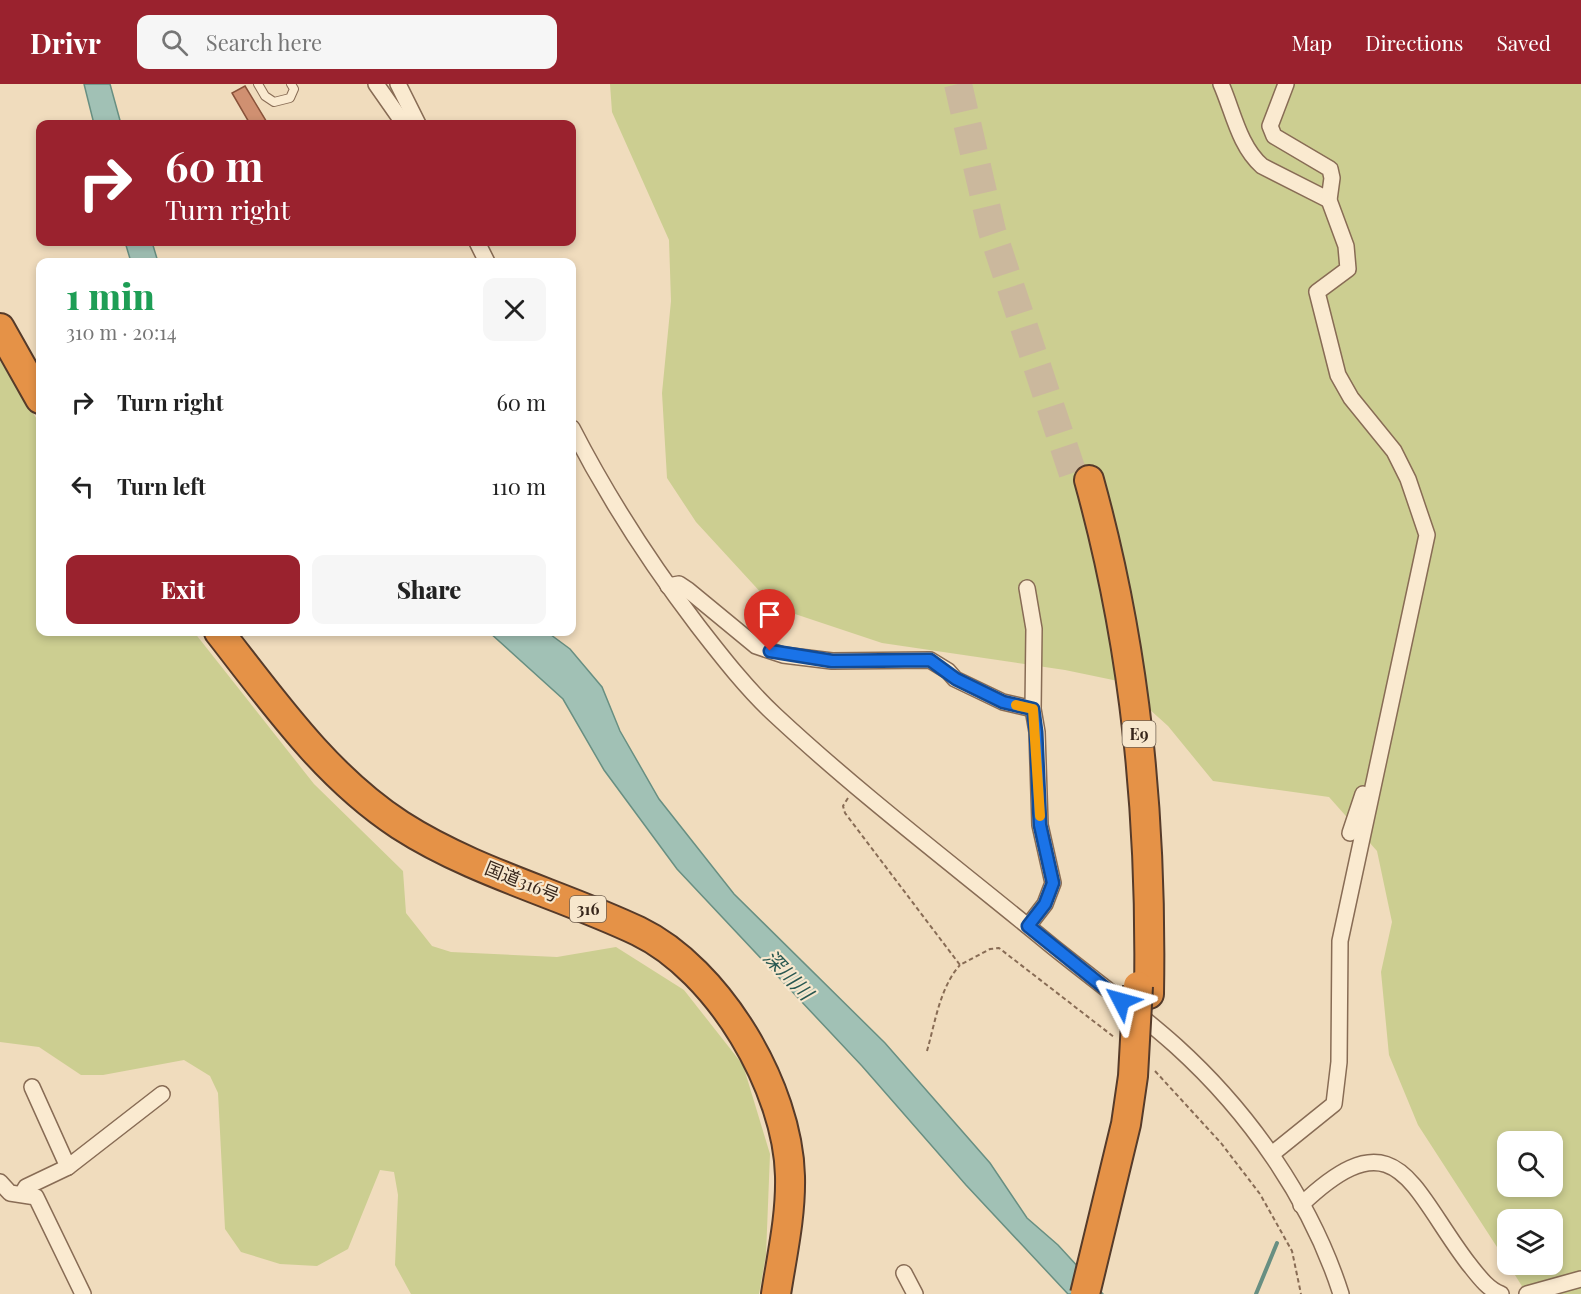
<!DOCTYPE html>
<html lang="en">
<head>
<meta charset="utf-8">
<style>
	:root { --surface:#fff; --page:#f6f6f6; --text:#222; --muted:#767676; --accent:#9a222e }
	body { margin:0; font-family:"Playfair Display","Noto Sans JP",serif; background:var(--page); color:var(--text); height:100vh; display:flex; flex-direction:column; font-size:22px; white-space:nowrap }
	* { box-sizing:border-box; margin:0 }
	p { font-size:20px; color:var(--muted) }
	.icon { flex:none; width:33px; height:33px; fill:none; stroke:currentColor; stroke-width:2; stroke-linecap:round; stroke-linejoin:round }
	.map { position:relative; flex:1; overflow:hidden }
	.drawer { position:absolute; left:36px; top:174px; width:540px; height:378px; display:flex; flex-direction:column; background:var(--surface); border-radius:12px; box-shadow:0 3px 9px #0003 }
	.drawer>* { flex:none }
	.top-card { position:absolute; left:36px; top:36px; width:540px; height:126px; border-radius:12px; box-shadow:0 3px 9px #0003; background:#9a222e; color:#fff; overflow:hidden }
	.controls { position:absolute; left:1497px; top:1047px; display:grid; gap:12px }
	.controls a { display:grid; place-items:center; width:66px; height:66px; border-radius:12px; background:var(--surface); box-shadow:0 3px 9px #0003; font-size:30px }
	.pin { position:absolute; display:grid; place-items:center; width:51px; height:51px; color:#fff; margin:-62px -26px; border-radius:50% 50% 50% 0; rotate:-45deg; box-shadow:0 0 6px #0007 }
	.pin .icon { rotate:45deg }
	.me { position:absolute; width:66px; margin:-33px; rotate:309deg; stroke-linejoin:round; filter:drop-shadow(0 0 4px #0008) }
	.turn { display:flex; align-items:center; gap:21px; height:126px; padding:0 30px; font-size:27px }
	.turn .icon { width:78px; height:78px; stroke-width:2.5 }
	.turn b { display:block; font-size:42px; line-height:51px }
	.round { display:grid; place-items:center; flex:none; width:63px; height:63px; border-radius:12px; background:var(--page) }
	.overview { display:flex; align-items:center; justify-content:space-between; height:102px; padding:0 30px }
	h1 { font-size:36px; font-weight:800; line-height:45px; color:#1e9e55 }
	.action { display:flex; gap:12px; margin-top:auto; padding:12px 30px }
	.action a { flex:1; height:69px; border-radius:12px; background:var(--accent); color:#fff; font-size:24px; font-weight:800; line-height:69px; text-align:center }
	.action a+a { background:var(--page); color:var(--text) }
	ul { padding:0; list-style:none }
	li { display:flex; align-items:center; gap:18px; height:84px; padding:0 30px }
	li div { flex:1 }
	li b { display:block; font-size:22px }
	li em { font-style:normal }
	header { display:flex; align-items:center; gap:36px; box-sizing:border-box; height:84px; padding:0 30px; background:var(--accent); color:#fff }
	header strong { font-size:28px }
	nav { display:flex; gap:33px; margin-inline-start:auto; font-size:21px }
	.search { width:420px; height:54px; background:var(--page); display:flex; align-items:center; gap:15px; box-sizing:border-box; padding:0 21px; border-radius:12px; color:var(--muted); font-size:22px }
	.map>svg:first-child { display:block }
	.green { fill:#ccce91; fill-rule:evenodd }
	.water { fill:#a1c1b5; stroke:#688f82; stroke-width:1.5 }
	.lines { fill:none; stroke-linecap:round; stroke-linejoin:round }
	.stream { stroke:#688f82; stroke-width:4 }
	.building { fill:#d09071; stroke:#89523a; stroke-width:1.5 }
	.highway-tunnel { stroke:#cbb89d; stroke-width:28; stroke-dasharray:28 14; stroke-linecap:butt }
	.lane-casing { stroke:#886c55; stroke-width:10 }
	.street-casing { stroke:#886c55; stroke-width:18 }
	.highway-casing { stroke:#563b2a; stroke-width:32 }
	.path { stroke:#886c55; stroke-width:2; stroke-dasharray:4.5 3; stroke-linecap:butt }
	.lane { stroke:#faead0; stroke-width:8 }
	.street { stroke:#faead0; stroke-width:15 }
	.highway { stroke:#e59247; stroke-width:28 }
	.highway-bridge-casing { stroke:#563b2a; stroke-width:32; stroke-linecap:butt }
	.highway-bridge { stroke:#e59247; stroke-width:28 }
	.route-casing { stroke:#114b97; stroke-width:15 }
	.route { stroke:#1a73e8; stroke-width:10 }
	.slow { stroke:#f59e0b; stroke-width:10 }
	.labels { text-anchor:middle; stroke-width:4.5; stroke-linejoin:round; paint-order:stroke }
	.shield { fill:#f7e7cd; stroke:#716050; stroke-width:1.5 }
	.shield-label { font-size:16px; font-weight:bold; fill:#37261b }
	.street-label { font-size:18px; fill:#37261b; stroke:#f7e7cd }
	.water-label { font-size:20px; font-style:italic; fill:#295851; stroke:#f7e7cd }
</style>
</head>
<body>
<header>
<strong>Drivr</strong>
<div class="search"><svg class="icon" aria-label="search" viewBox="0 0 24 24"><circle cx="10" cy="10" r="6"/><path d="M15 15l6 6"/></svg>Search here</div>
<nav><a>Map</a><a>Directions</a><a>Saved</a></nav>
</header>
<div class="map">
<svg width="1581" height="1210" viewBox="0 0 1581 1210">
	<rect width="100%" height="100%" fill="#f0dcbd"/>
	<g class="green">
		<path d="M610,0H1581V1210H1527L1508,1180H1552V1136H1508V1180L1418,1041L1389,971L1381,888L1392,838L1377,767L1329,713L1213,697L1168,642L1118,597L1065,586L882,559L774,523L696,438L667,394L662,309L671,217L669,156L612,28ZM1508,1058H1552V1102H1508Z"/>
		<polygon points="0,277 40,340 40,548 194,548 314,700 403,787 406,829 432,862 451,868 557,873 616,863 684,906 743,981 770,1070 766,1171 759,1210 411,1210 395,1181 398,1111 394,1088 380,1086 348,1165 317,1182 280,1180 241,1168 225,1145 218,1009 210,992 184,976 103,991 81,991 39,963 0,958"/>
	</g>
	<g class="water">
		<polygon points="84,0 110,0 121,40 94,40"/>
		<polygon points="125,158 152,158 158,178 131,178"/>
		<polygon points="489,548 547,548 570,565 602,603 620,647 659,715 734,810 885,959 990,1079 1027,1134 1058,1161 1103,1210 1068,1210 966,1101 862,982 677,785 604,686 563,615"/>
	</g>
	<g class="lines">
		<polyline class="stream" points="1256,1210 1277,1159"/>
	</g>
	<polygon class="building" points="245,2 268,40 250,40 232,9"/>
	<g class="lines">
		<polyline class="highway-tunnel" points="958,0 992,147 1077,402"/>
		<g class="lane-casing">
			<polyline id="lane" points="258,0 265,12 274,18 290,14 294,5 291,0"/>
		</g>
		<g class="street-casing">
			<g id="street">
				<polyline points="376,0 404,40"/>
				<polyline points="398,0 418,40"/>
				<path d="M1221,0C1233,27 1239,62 1262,82L1329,116"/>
				<polyline points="477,158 487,178"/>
				<path d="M572,344C608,414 650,479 698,542C722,573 747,605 775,631C863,713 960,786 1052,862C1093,895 1137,927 1176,962C1249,1028 1311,1116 1341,1210"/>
				<polyline points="668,502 679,500 688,506 756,562 783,571 832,577 930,576 948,587 955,595 1003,618 1033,625"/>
				<polyline points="1027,504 1034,545 1033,625 1037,648 1040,741 1053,799 1045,820 1028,842"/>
				<polyline points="1350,749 1363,710"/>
				<polyline points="32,1003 68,1083"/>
				<polyline points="1272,1070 1334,1020 1339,978 1340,857 1427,451 1408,395 1394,367 1351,314 1338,291 1317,208 1348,185 1346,162 1329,116 1332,94 1330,85 1274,52 1270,42 1286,0"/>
				<polyline points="0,1098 10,1109 36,1113 83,1210"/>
				<polyline points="22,1110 26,1103 68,1083 162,1010"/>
				<path d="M1301,1121C1397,1029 1411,1104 1468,1179C1477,1190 1487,1205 1501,1210"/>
				<polyline points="904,1189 915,1210"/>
				<polyline points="1527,1210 1581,1195"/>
			</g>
		</g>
		<g class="highway-casing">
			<g id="highway">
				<polyline points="0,244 40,315"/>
				<path d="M1089,396C1136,565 1152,734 1149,910"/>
				<path d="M219,548C273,617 325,692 400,741C473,788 560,810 638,847C719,886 788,1004 790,1092C791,1132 782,1171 776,1210"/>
			</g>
		</g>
		<g class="path">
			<polyline points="848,714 843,722 845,729 960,881 990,865 999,864 1114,953"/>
			<path d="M927,967C935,939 940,903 960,881"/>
			<polyline points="1155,987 1221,1059 1260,1110 1292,1167 1301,1210"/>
		</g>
		<use href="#lane" class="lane"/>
		<use href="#street" class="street"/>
		<use href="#highway" class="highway"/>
		<g class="highway-bridge-casing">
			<polyline id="highway-bridge" points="1085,1210 1126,1040 1133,992 1138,902"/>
		</g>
		<use href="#highway-bridge" class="highway-bridge"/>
	</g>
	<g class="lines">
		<g class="route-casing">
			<polyline id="route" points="770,567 832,577 930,576 956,595 1003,618 1033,625 1036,648 1040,741 1053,799 1045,820 1028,842 1121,917"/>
		</g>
		<use href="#route" class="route"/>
		<polyline class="slow" points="1016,621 1033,625 1040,732"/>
	</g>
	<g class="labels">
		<g class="shield">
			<rect x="1122.5" y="637" width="33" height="26" rx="4.5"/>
			<rect x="570" y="812" width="36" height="26" rx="4.5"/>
		</g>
		<g class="shield-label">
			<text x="1139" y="656">E9</text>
			<text x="588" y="831">316</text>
		</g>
		<g class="street-label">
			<text transform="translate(522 798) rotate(22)" y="6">国道316号</text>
		</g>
		<g class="water-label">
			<text transform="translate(788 891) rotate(46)" y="7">深川川</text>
		</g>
	</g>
</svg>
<div class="controls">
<a><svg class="icon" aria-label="search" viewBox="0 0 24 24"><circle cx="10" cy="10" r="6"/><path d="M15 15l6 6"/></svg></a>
<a><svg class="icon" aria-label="layers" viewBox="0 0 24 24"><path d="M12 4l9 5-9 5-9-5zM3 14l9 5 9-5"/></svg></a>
</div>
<div class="pin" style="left:770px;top:567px;background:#d93025"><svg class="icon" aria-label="arrive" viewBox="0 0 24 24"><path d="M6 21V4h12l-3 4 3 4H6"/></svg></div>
<svg class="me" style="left:1121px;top:917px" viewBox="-20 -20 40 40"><path d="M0-17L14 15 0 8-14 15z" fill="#1a73e8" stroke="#fff" stroke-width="4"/></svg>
<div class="top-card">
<div class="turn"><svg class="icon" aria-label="right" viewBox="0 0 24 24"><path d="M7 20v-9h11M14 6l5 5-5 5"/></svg><div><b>60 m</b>Turn right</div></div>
</div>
<section class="drawer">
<div class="overview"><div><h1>1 min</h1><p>310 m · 20:14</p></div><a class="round"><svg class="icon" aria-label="close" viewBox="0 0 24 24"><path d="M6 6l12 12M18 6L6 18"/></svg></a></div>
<ul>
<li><svg class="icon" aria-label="right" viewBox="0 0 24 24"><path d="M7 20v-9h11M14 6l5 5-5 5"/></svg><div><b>Turn right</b></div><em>60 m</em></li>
<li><svg class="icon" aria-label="left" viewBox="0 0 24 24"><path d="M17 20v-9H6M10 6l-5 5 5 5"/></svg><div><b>Turn left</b></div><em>110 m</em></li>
</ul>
<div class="action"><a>Exit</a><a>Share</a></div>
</section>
</div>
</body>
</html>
